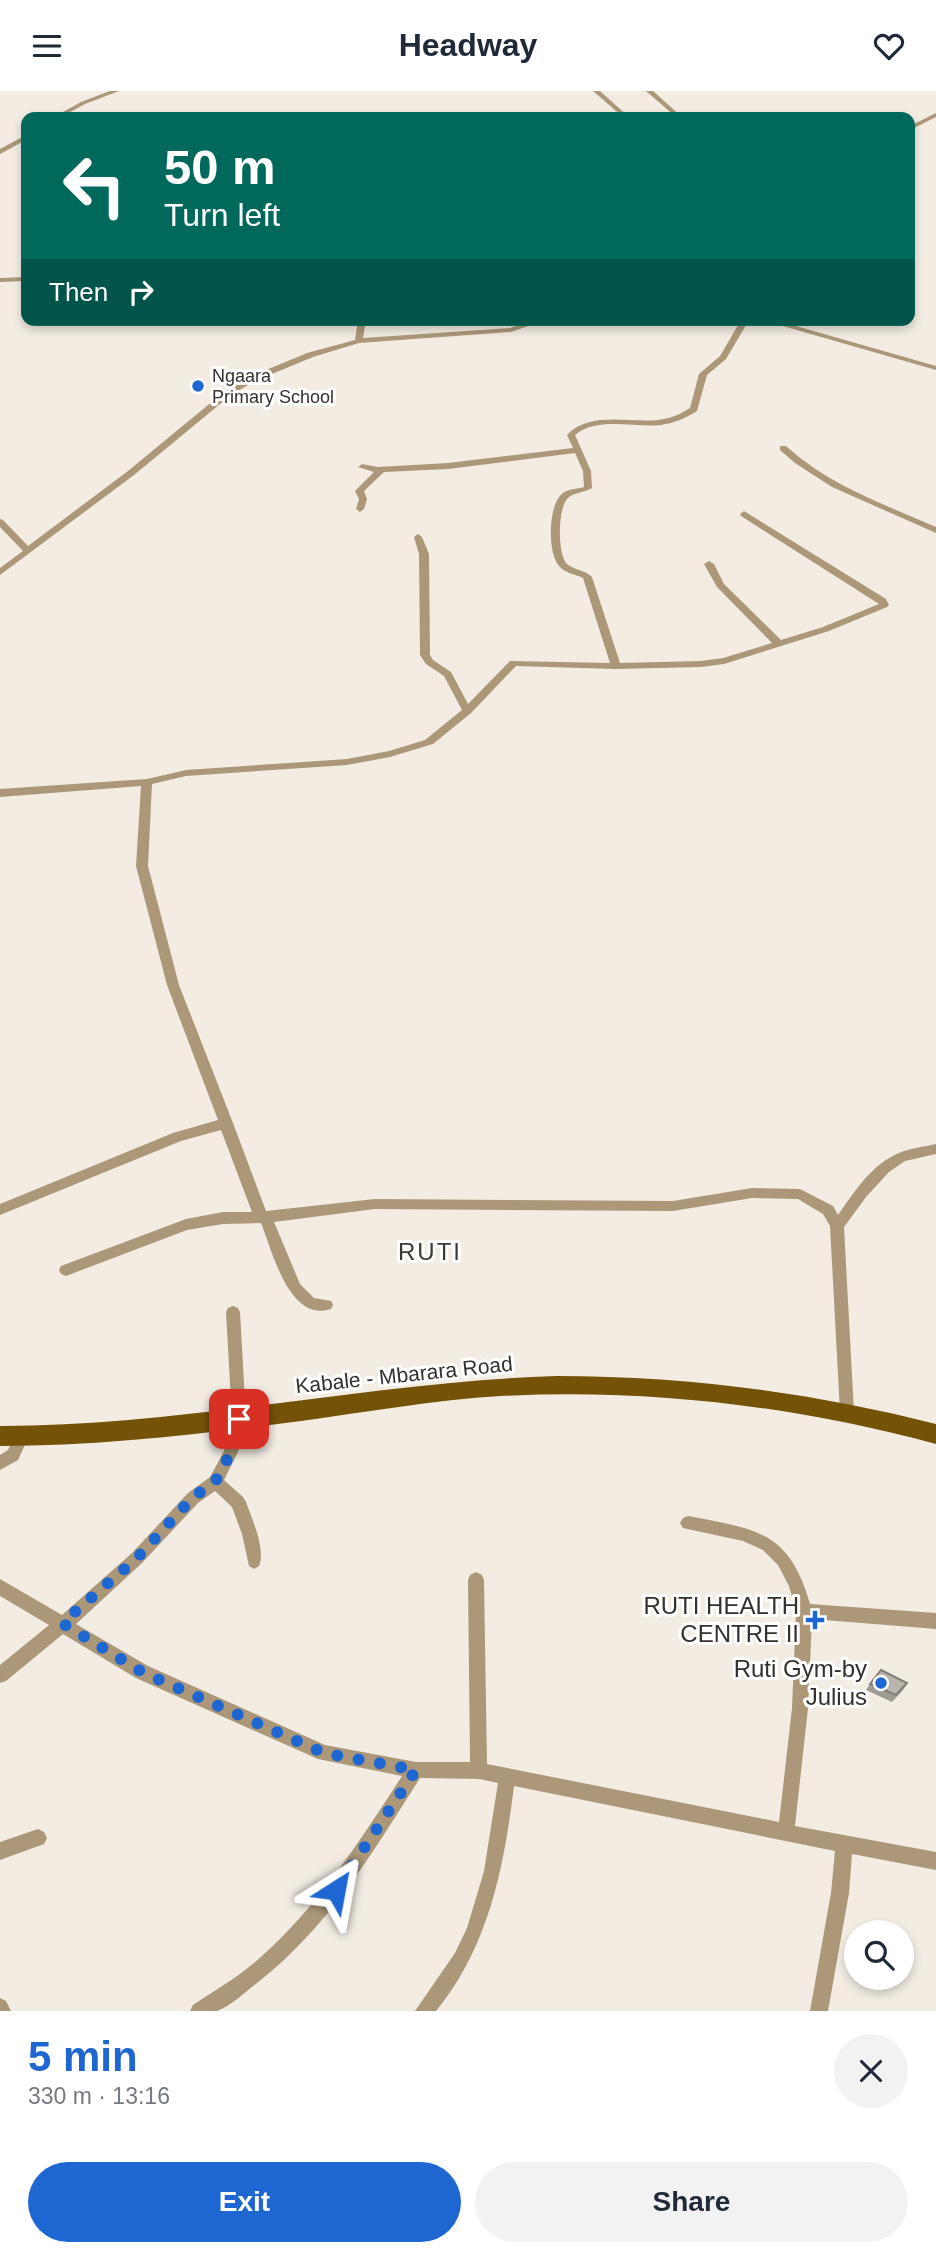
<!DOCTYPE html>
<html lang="en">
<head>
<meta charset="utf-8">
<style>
	:root { --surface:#fff; --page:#f2f2f3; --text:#1f2937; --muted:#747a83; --accent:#1e66d1 }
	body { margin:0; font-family:Arial,sans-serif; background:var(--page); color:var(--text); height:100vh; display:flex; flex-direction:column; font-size:26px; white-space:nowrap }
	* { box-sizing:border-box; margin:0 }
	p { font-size:23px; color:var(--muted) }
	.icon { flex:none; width:38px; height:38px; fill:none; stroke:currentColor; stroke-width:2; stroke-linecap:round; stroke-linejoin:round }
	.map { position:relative; height:1920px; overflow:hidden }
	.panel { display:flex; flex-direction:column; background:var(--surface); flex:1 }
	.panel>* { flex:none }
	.hud { position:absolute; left:21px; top:21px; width:894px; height:214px; border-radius:14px; box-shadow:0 4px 10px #0003; background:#00695c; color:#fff; overflow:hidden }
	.tools { position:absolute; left:844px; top:1829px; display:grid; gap:14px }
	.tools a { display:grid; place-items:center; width:70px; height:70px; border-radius:50%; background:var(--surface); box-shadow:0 4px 10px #0003; font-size:35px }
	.pin { position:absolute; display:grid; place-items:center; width:60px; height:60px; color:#fff; margin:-30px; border-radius:14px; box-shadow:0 4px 10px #0006 }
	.me { position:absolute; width:77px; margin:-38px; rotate:34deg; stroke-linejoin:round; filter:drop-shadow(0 0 5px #0008) }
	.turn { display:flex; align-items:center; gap:24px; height:147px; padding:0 28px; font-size:32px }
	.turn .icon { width:91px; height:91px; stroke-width:2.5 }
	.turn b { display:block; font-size:49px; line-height:60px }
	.then { display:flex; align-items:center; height:66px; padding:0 28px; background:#0003; gap:14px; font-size:26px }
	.round { display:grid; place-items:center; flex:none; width:74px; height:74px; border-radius:37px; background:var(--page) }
	.summary { display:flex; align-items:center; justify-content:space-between; height:119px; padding:0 28px }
	h1 { font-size:42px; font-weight:600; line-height:52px; color:var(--accent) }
	.action { display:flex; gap:14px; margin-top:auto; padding:14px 28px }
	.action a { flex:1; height:80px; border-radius:42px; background:var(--accent); color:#fff; font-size:28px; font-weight:600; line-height:80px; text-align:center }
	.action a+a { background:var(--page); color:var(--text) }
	header { display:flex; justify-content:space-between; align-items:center; height:91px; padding:0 28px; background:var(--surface); font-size:32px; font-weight:600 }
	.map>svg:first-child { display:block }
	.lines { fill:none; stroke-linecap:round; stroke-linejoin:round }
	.minor { fill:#ac9879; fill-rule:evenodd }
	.primary { fill:#745208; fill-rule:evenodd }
	.wall { fill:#a09c94 }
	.building { fill:#bab5ac; stroke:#827f78; stroke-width:2 }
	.route { stroke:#1e66d1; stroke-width:12; stroke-dasharray:0 21.6 }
	.poi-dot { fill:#1e66d1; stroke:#fff; stroke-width:2.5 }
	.labels { text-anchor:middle; stroke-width:6; stroke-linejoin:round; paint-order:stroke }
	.far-poi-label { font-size:18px; fill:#33312d; stroke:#fff; text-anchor:start }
	.street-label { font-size:21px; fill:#33312d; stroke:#fff }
	.quarter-label { font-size:24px; letter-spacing:2px; fill:#3e3932; stroke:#fff }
	.near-poi-label { font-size:24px; fill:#33312d; stroke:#fff; text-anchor:end }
</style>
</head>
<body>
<header><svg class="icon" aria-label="menu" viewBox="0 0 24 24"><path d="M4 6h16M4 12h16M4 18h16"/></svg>Headway<svg class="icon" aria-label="heart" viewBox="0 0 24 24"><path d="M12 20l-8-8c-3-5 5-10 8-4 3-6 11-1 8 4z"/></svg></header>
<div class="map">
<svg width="936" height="1920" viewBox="0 0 936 1920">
	<rect width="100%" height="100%" fill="#f2ece3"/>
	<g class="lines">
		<g class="minor">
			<polygon points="110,0 119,0 85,13 61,26 54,26 81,11"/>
			<polygon points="593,0 600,0 629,26 623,26"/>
			<polygon points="646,0 653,0 682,26 676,26"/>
			<polygon points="936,22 936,26 910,39 910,35"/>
			<polygon points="26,44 26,49 0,63 0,58"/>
			<polygon points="26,186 26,190 0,191 0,187"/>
			<polygon points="358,229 366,229 363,247 510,237 534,229 546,229 511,241 359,252 313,266 255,290 231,304 134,384 0,484 0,477 23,460 0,436 0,428 3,429 28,455 128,380 225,300 249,286 307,262 355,249"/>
			<path d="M741,229H749L726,268L707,284L697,320C686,327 674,332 661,334C635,337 597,325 575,344L591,380L592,397C585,402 573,401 567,408C558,418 557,463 567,473C574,479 585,479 592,486L620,572L701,570L723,567L772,552L717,496L704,473L709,470L714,473L724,493L781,549L823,536L879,513L741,425L740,423L744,420L886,508L889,514L887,516L829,540L724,573L701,576L616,578L516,575L471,622L433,653L390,666L347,674L186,685L152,693L148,775L179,894L233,1032L266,1120L375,1108L673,1110L752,1097L800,1098L833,1115L838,1124C854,1101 872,1073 899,1062C910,1057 924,1056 936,1053V1063L905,1070L889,1081L866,1106L844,1136L854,1321L852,1326L847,1328L842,1326L840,1321L830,1135L823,1123L798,1108L752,1107L673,1120L375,1118L274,1131L300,1193L314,1207L331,1210L333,1214L331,1218C289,1232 272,1159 261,1132L223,1133L187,1139L66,1185L61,1183L59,1179L61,1175L186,1128L223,1121H252L221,1039L181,1050L0,1124V1113L173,1042L218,1029L167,894L136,775L141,695L0,706V698L147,688L186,679L347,668L389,660L425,649L462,619L444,585L426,573L420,564L419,463L414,446L418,443L422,446L429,463L430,564L433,569L451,581L468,613L510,570L610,572L583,487C575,483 564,482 559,475C547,461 548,413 563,402C568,398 577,398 584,396L583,380L575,362L448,378L384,381L364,400L367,408L364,418L360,421L356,418L359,408L355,400L374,381L358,376L362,373L378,376L448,372L573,357L567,344C591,318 633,334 664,328C674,326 682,322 690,317L699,283L720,265Z"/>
			<polygon points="762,229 775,229 936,275 936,279"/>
			<path d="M780,355H786C829,394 883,413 936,436V442L832,396L795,372L780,359Z"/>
			<path d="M233,1215L238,1217L240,1221L246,1328L238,1361L224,1389L243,1406L246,1411C252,1428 266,1458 259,1475L254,1478L249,1475L242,1443L232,1416L215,1400L198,1412L142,1472L76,1533L148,1575L325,1654L416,1671H470L468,1489L470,1484L476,1481L482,1484L484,1489L487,1673L779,1731L792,1617L796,1520L789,1495L778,1474L763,1459L743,1450L683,1437L680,1432L683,1427L688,1425C755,1438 789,1439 810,1513L936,1522V1538L812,1528L808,1617L795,1735L936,1761V1779L852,1763L849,1802L828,1920H810L831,1802L835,1760L514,1695C504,1776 489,1855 436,1920H415L455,1862L467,1837L484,1780L498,1692L479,1688L420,1687C373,1761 327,1838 257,1892C245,1901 231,1915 217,1920C209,1920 198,1920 190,1920L193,1914C217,1898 242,1884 263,1864C320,1813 361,1748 402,1685L318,1668L136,1587L63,1543L6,1590L0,1592V1574L49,1534L0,1505V1488L62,1524L132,1462L188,1402L210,1386L224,1360L232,1328L226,1221L228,1217Z"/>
			<polygon points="22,1338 27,1340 29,1345 18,1369 0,1379 0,1364 8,1359 17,1340"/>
			<polygon points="38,1738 44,1741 47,1747 44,1753 0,1769 0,1751"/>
			<polygon points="0,1907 6,1910 11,1920 0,1920"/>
		</g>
		<path class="primary" d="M556,1285C685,1285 810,1301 936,1333V1353C794,1315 648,1297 501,1305C434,1309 367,1321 301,1330C202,1343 100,1355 0,1355V1335C187,1335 370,1291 556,1285Z"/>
	</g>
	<polygon class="wall" points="907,1592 903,1599 892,1611 866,1599 870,1593"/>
	<polygon class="building" points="881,1579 907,1592 896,1604 870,1593"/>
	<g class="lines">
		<polyline class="route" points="239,1328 231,1361 215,1391 193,1406 137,1467 62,1532 142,1581 324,1662 416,1679 336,1799"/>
	</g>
	<g class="poi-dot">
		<circle cx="198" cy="295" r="7"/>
		<path d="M811.5 1518.5h7v7h7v7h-7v7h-7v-7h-7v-7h7z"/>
		<circle cx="881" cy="1592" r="7"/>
	</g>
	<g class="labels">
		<g class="far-poi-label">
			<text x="212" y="291">Ngaara<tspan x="212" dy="21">Primary School</tspan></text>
		</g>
		<g class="street-label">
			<text transform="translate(404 1284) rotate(-6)" y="7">Kabale - Mbarara Road</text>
		</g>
		<g class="quarter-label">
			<text x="430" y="1169">RUTI</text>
		</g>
		<g class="near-poi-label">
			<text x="799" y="1523">RUTI HEALTH<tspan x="799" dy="28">CENTRE II</tspan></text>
			<text x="867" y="1586">Ruti Gym-by<tspan x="867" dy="28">Julius</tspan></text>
		</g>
	</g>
</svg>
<div class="tools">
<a><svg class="icon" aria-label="search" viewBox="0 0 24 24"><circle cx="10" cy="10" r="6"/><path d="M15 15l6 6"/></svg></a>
</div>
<div class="pin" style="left:239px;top:1328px;background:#d93025"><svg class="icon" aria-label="arrive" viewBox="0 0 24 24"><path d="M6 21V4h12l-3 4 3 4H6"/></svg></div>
<svg class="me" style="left:336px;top:1799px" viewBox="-20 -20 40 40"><path d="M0-17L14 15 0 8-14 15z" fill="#1e66d1" stroke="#fff" stroke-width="4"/></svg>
<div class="hud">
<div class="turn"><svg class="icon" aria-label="left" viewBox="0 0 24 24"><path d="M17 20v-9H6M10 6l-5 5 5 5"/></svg><div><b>50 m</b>Turn left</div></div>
<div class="then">Then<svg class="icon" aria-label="right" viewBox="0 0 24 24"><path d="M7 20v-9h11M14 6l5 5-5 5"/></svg></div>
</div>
</div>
<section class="panel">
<div class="summary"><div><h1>5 min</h1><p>330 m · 13:16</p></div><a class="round"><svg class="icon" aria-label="close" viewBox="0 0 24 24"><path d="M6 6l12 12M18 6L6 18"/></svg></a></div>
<div class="action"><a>Exit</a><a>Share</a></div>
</section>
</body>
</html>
